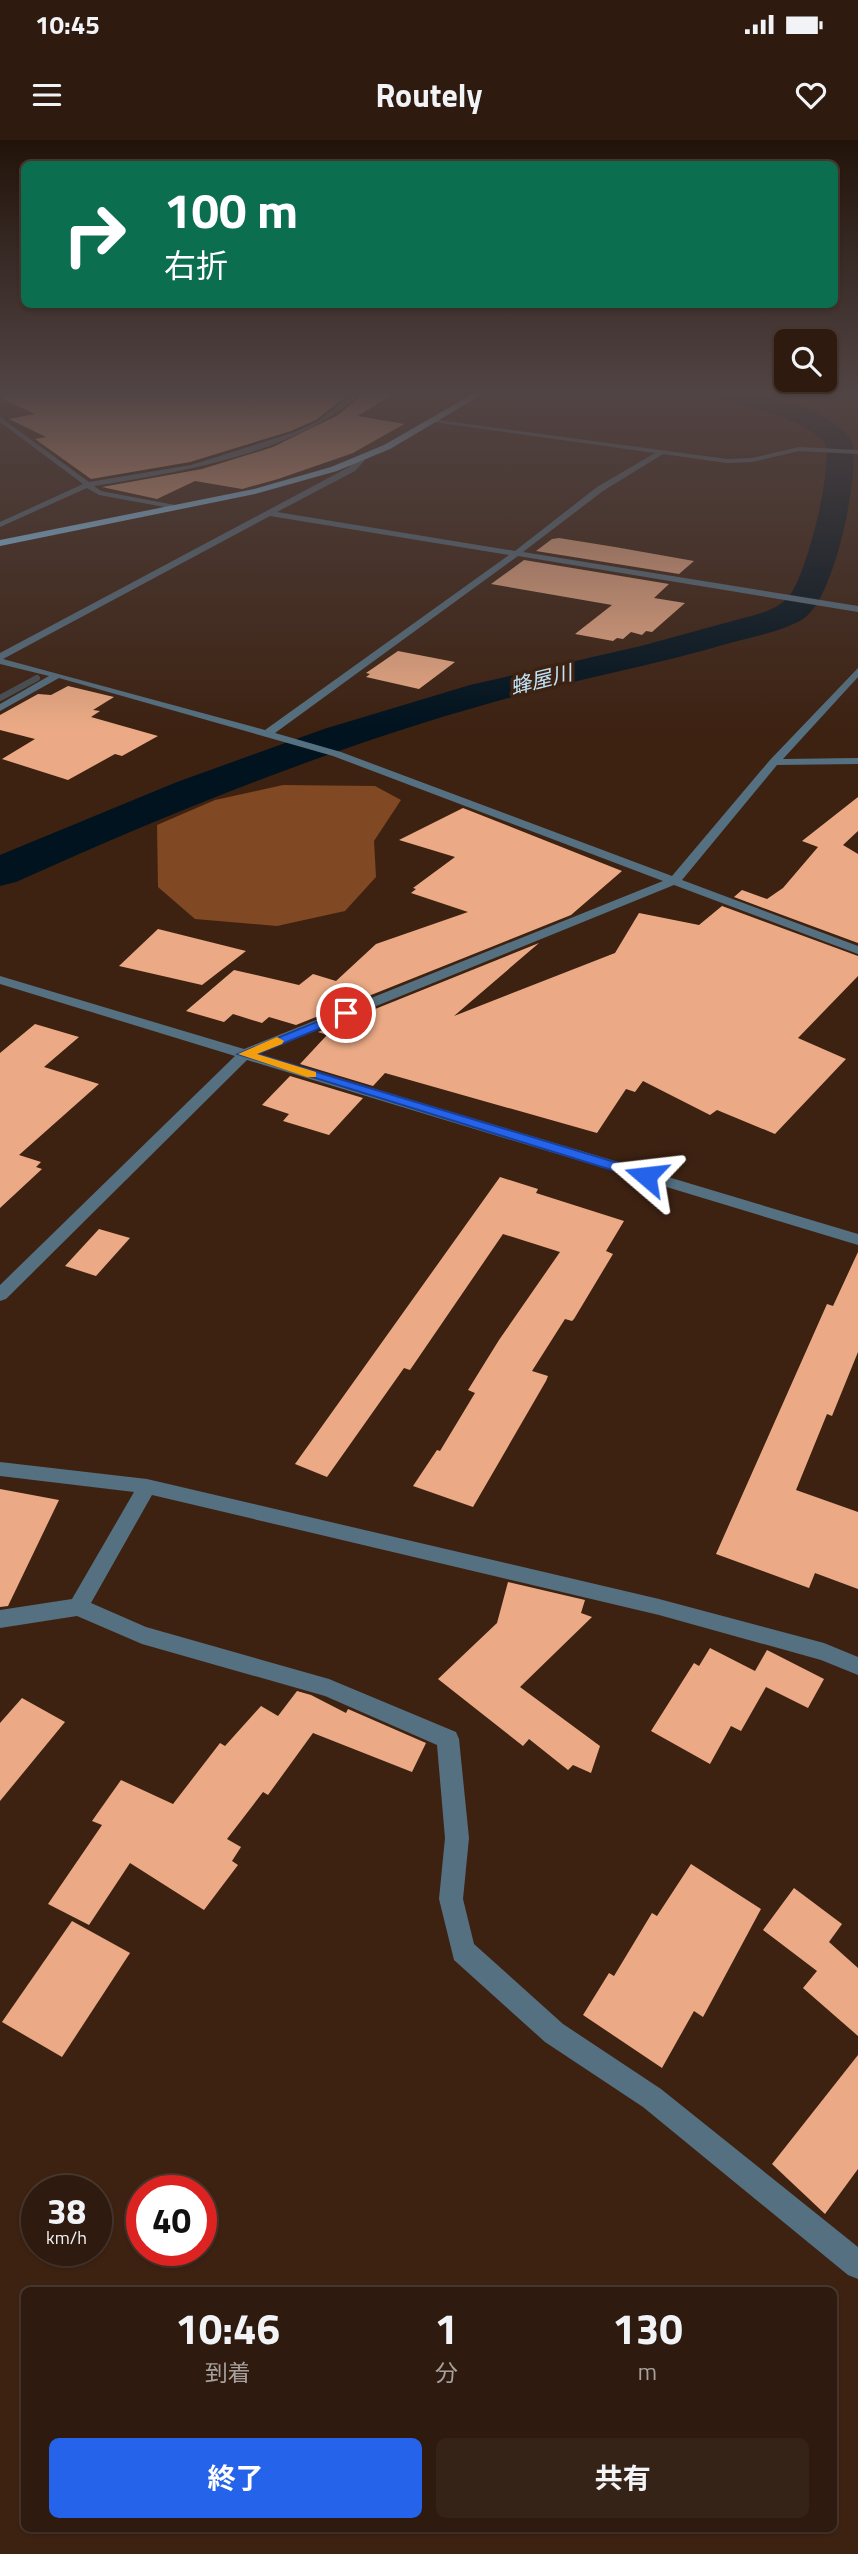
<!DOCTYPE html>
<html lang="ja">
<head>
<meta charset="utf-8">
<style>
	:root { --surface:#2e1a0e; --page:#362317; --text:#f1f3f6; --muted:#a7a19e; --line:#49382e; --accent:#2563eb }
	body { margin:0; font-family:"Titillium Web","Noto Sans JP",sans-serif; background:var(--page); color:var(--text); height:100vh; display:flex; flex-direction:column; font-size:26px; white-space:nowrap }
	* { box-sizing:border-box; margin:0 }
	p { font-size:23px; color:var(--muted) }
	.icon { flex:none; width:38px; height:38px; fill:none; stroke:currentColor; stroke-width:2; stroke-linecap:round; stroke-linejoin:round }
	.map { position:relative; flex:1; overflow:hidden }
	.panel { position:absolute; left:21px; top:2147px; width:816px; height:245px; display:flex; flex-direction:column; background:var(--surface); border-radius:10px; box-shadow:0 2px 5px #0004,0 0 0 2px var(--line) }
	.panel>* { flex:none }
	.top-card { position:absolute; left:21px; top:21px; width:817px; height:147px; border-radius:10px; box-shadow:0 2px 5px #0004,0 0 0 2px var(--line); background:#0b6e4f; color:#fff; overflow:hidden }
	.tools { position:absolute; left:774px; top:189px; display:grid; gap:14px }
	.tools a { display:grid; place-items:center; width:63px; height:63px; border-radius:10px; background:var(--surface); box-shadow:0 2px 5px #0004,0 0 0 2px var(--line); font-size:35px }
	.speed { position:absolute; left:21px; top:2035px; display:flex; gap:14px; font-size:35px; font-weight:700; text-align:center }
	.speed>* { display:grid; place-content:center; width:91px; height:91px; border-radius:50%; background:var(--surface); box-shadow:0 2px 5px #0004,0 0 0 2px var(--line); line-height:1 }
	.speed small { font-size:18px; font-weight:400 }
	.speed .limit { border:10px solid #d22; background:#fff; color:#111 }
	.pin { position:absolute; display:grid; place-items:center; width:60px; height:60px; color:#fff; margin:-30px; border:4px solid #fff; border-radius:50%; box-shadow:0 2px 7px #0007 }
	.me { position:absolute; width:77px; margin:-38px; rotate:287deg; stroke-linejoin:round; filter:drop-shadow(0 0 5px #0008) }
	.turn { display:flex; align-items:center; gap:24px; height:147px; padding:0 28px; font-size:32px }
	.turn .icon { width:91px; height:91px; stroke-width:2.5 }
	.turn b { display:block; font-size:49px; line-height:60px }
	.eta { display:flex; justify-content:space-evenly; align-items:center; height:119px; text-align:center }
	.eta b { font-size:42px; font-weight:700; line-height:49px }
	.cta { display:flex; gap:14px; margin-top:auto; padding:14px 28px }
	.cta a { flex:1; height:80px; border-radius:10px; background:var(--accent); color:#fff; font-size:28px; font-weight:700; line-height:80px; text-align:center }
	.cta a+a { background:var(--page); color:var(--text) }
	.status { display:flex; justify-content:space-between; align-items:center; height:49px; padding:0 35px; background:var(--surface); direction:ltr }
	.status svg { height:19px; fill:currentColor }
	header { display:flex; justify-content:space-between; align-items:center; height:91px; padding:0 28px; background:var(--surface); font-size:32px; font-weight:700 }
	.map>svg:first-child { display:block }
	.forest { fill:#804823 }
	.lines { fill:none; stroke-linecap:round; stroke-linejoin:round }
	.stream { stroke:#474f54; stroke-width:6 }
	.river { fill:#00131f; fill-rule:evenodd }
	.building { fill:#ebaa85 }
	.minor { fill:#557081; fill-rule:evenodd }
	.highway { fill:#8bd2fc; fill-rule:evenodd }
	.route { fill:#2563eb; stroke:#184099; stroke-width:2 }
	.slow { fill:#f59e0b }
	.labels { text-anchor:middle; stroke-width:7; stroke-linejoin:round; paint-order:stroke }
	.far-water-label { font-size:21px; font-style:italic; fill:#c0e5fb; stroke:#3d2212 }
</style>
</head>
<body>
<div class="status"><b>10:45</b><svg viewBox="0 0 49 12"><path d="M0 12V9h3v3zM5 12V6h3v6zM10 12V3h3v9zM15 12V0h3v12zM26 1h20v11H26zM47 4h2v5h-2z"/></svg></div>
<header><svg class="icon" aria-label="menu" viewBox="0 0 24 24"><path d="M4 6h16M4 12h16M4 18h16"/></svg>Routely<svg class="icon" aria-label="heart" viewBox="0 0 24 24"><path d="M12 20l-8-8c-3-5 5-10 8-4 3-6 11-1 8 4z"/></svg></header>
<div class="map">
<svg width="858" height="2414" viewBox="0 0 858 2414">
	<rect width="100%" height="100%" fill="#3d2212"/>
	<polygon class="forest" points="283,645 375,646 401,660 374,701 376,737 345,771 277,786 195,779 158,747 157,685 215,660"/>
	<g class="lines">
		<polyline class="stream" points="0,558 37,538"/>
		<path class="river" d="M705,251C745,251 808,260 840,288C846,293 852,299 853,307C858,341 834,460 803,479C781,492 754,496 730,503C652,526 572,540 494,562C329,608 172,672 16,742L0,746V715L177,642L324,589L470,545L641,506L736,480C753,476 779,470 790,455C807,432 833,330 825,303C801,276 743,267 708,256Z"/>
	</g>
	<g class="building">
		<polygon points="0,251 232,252 353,251 316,280 291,291 190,322 91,339 35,299 46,297 9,279 35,274 0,258"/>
		<polygon points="367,251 398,251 358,276 404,284 353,313 278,339 242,349 195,341 157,359 102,347 202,329 273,307 338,275"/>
		<polygon points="559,398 615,407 694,421 679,434 536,411 552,399"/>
		<polygon points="524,420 669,444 654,458 685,463 652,492 646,491 642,495 631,492 623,499 617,498 613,501 575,494 612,465 491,444"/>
		<polygon points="398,511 455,522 419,549 366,537 370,534 366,533"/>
		<polygon points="68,546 114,557 93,570 100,571 91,577 158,596 122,616 115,614 68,640 2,619 35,599 0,590 0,575 38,554 51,555"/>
		<polygon points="858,657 858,691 843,705 858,714 858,803 734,757 742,750 767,759 783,748 818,707 802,701"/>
		<polygon points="463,668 622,731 571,775 296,885 269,877 262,883 233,874 224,882 186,871 234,830 299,845 313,834 336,841 376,804 468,772 411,753 416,749 413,748 455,717 399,700"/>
		<polygon points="722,766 858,816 858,836 798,898 846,919 775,994 717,970 710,975 643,941 635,952 626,949 597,993 385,933 373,946 300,924 327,895 318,892 539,803 454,876 615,813 639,773 699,785"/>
		<polygon points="158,789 246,811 202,845 119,826"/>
		<polygon points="35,884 79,897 44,927 99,944 19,1015 41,1022 36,1027 42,1029 0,1068 0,913"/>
		<polygon points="290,936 363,958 329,995 283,981 289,974 262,965"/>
		<polygon points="500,1037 538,1049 536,1053 624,1081 606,1111 613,1114 574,1179 572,1181 565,1179 532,1231 548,1236 546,1241 473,1367 413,1346 437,1310 440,1311 475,1253 468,1250 499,1200 560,1112 503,1094 410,1230 404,1228 327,1337 295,1324"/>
		<polygon points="99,1089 130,1098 96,1136 65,1126"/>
		<polygon points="858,1112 858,1212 832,1276 827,1274 796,1350 858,1372 858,1449 815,1433 809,1448 716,1414 827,1164 833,1166"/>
		<polygon points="0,1349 59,1360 8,1466 0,1467"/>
		<polygon points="508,1442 585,1460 581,1473 592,1477 520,1547 600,1606 591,1633 573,1625 568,1630 529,1599 523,1606 438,1539 497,1483"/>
		<polygon points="710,1508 755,1531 767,1510 824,1539 808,1568 766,1547 741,1591 731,1586 710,1624 651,1591 694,1523 699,1526"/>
		<polygon points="297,1551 311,1555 346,1573 348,1569 426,1603 412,1632 313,1593 268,1655 263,1652 227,1699 241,1707 232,1721 238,1725 204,1770 130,1723 89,1785 48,1764 102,1685 92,1681 121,1640 173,1664 220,1603 225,1606 261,1566 278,1576"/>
		<polygon points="22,1558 65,1582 0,1661 0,1583"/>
		<polygon points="691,1724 761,1769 703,1877 694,1871 662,1928 583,1875 609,1833 614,1836 652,1773 657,1776"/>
		<polygon points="794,1748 842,1784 829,1802 858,1828 858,1896 803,1848 817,1831 763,1790"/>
		<polygon points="72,1781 130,1813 62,1917 2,1882"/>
		<polygon points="858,1915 858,2029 825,2074 772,2024"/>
	</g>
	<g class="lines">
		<g class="minor">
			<path d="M357,251H364C296,314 184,331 94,346L101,351L175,365V369L99,355L87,348L0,387V382L83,344L0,282V277L89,342L191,325L292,293L317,282Z"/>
			<path d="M431,279L727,319L752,318L799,307L858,310V314L799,311L752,322L727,323L663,314L603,351L523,412L858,466V472L518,416L275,593L341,612L672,736L770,620L858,528V537L783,619L858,618V624L777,625L682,740L858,806V814L674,745L258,914L858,1094V1105L247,920L6,1159L0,1161V1145L235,916L0,844V836L244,909L663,741L333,616L59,538L0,571V564L49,536L0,524V513L349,327L358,318L365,320L355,331L277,372L515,411L597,347L655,313L433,282ZM270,376L509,415L265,590L3,519Z"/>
			<polygon points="0,1322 147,1339 659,1459 824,1503 858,1517 858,1535 821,1520 659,1475 152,1355 91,1463 146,1487 329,1539 456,1592 459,1599 469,1698 463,1759 474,1804 563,1884 661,1949 858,2107 858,2139 848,2135 643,1967 545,1902 454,1820 439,1759 445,1698 437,1605 325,1556 142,1504 77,1476 0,1488 0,1470 72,1459 134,1352 0,1336"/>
		</g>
		<polygon class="highway" points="478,251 488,251 390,309 337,331 255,354 0,406 0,400 254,349 331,327 384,305"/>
	</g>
	<linearGradient id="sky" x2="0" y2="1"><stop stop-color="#22130a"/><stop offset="0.43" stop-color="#514444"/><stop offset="1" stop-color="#514444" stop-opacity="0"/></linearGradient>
	<rect width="858" height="589" fill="url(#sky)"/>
	<polygon class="route" points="346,870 352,873 350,876 257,914 651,1033 653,1036 651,1039 641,1039 238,914"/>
	<polygon class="slow" points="277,897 284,901 282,904 257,914 316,932 316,937 307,937 238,914"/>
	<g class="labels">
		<g class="far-water-label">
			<text transform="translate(541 540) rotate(-14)" y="7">蜂屋川</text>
		</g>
	</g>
</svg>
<div class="tools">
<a><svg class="icon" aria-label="search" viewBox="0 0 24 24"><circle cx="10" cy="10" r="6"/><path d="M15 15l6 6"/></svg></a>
</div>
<div class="speed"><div>38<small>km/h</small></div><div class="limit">40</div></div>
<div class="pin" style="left:346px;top:873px;background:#d93025"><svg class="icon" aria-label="arrive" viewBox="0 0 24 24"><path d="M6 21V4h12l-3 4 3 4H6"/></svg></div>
<svg class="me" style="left:646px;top:1036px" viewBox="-20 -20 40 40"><path d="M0-17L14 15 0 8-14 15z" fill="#2563eb" stroke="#fff" stroke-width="4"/></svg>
<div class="top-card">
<div class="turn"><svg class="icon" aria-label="right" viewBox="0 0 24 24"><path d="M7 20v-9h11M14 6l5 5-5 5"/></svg><div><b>100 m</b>右折</div></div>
</div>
<section class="panel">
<div class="eta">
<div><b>10:46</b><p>到着</p></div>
<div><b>1</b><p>分</p></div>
<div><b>130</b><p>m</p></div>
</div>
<div class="cta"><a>終了</a><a>共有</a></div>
</section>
</div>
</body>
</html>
